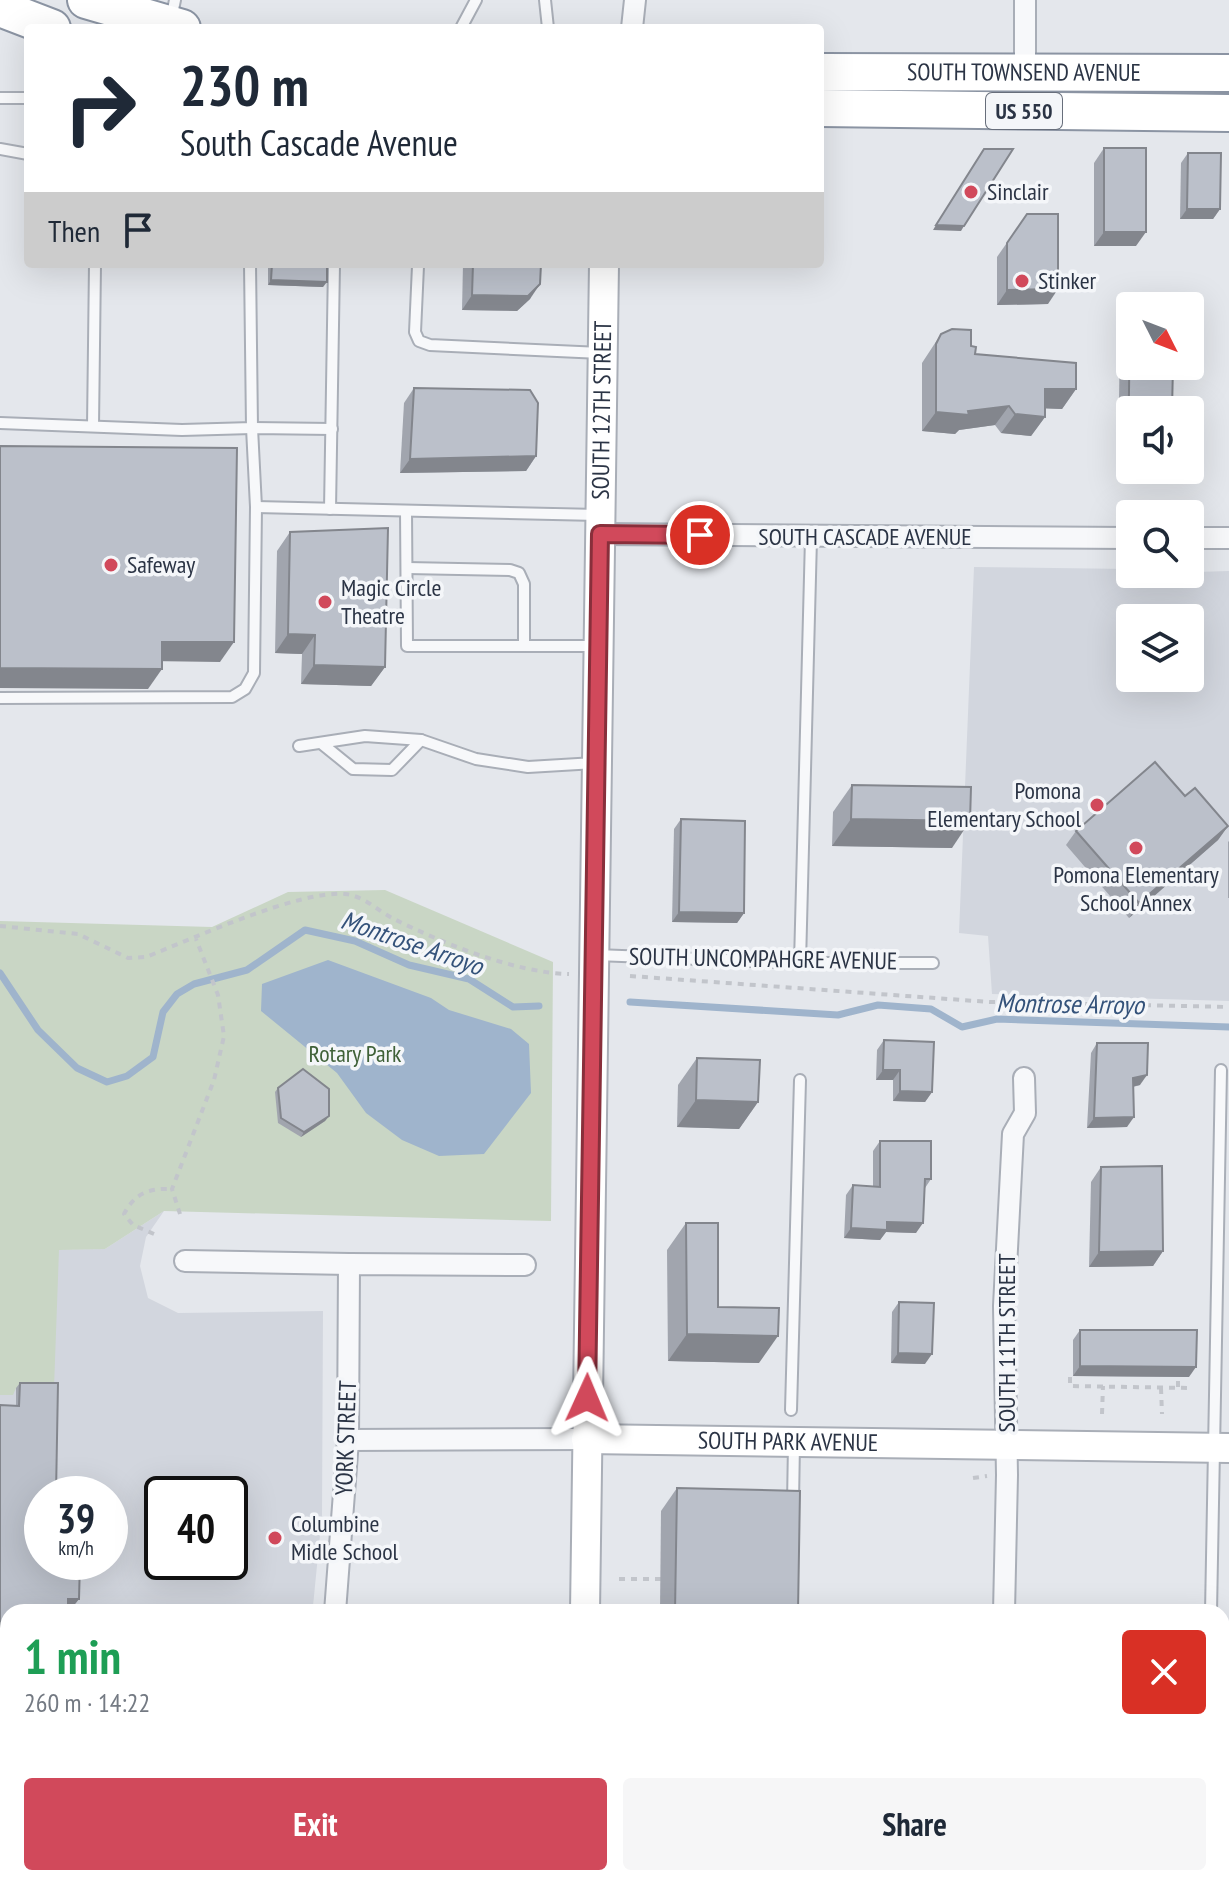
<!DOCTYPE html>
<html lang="en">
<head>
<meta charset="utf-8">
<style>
	:root { --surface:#fff; --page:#f6f6f7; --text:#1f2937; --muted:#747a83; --accent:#d1495b }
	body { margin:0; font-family:"PT Sans Narrow",sans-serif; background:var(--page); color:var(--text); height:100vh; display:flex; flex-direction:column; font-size:30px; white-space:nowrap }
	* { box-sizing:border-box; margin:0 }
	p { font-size:26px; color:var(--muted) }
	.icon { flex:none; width:44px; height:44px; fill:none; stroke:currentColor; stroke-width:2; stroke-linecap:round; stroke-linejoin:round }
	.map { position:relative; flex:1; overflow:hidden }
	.sheet { position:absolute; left:0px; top:1604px; width:1230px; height:282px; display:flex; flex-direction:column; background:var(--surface); border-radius:24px 24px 0 0; box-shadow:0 8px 32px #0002 }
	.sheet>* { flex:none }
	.hud { position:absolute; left:24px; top:24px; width:800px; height:244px; border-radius:8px; box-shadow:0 8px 32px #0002; background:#fff; color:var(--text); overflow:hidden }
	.needle { width:52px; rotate:132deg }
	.tools { position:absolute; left:1116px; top:292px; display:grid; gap:16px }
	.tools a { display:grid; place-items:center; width:88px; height:88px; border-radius:8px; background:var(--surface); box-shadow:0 8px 32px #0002; font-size:40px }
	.speed { position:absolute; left:24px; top:1476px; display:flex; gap:16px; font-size:40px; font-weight:700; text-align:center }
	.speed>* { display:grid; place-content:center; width:104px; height:104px; border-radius:50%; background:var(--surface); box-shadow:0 8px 32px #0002; line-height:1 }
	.speed small { font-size:20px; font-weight:400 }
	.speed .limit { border:4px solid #111; border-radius:12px; background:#fff; color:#111 }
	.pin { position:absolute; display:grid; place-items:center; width:68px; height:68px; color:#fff; margin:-34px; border:4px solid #fff; border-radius:50%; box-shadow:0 2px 8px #0007 }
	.me { position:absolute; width:88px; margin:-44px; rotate:1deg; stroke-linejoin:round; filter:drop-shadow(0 0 6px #0008) }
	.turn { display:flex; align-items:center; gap:28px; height:168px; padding:0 24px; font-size:36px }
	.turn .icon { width:104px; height:104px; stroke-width:2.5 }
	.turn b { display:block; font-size:56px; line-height:68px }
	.then { display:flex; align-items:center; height:76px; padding:0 24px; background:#0003; gap:16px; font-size:30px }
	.round { display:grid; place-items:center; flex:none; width:84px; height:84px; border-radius:8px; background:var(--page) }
	.head { display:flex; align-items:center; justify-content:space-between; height:136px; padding:0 24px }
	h1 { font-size:48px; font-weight:700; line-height:60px; color:#1e9e55 }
	.primary-button { display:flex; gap:16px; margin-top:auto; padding:16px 24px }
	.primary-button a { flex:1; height:92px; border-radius:8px; background:var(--accent); color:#fff; font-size:32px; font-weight:700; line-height:92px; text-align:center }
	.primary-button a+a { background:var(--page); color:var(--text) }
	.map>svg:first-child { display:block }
	.built { fill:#d2d6de; fill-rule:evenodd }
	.green { fill:#c9d6c5 }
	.water { fill:#9fb4cc }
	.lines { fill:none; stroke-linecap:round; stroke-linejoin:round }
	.stream { stroke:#9fb4cc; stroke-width:7 }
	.lane-casing { stroke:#a9aeb7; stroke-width:14 }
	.street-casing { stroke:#a9aeb7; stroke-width:24 }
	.secondary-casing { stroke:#a9aeb7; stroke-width:32 }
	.highway-casing { stroke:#8b94a3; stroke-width:40 }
	.path { stroke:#c2c5cb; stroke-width:4; stroke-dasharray:6 6; stroke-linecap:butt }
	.lane { stroke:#f7f8fa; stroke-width:10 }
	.street { stroke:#f7f8fa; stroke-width:20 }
	.secondary { stroke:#fff; stroke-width:28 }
	.highway { stroke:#fff; stroke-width:36 }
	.wall { fill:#a1a5ae }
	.shaded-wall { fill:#83868d }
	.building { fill:#bbc0ca; stroke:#83868d; stroke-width:2 }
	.route-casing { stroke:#882f3b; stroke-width:20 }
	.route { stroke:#d1495b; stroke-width:14 }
	.poi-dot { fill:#d1495b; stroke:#f4f6f9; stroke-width:3 }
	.labels { text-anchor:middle; stroke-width:7; stroke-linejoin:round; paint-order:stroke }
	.shield { fill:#f4f6f9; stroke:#676e7b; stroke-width:2 }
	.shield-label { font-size:22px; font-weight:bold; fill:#2b3445 }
	.street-label { font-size:24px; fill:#2b3445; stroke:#f4f6f9 }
	.poi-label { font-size:24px; fill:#2b3445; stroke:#f4f6f9; text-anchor:start }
	.park-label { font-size:24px; fill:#3f6138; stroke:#f4f6f9 }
	.water-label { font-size:26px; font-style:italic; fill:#34527a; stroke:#f4f6f9 }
</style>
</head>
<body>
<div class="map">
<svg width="1229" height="1885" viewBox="0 0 1229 1885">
	<rect width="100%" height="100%" fill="#e4e7ec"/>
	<g class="built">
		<path d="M974,567L1130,569V574L1229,571V1001L992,994L988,936L959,933ZM1130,618H1190V678H1130Z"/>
		<path d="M164,1211L146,1237L140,1266L148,1298L178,1313L323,1311L322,1515L313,1606L311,1612H8V1867H0V1250L105,1249ZM42,1494H110V1562H42ZM162,1494H230V1562H162Z"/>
	</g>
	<polygon class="green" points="385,890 553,962 551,1221 164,1211 105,1249 59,1250 54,1388 16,1388 13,1395 0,1395 0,921 212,927 288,892"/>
	<polygon class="water" points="328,960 431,998 449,1010 511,1029 529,1044 531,1093 484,1154 439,1156 402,1140 366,1113 337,1073 261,1011 262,984"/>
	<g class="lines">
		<g class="stream">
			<polyline points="0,973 38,1030 77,1068 107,1082 127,1076 153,1057 163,1012 177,994 194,984 247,970 305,930 355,941 409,965 469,979 513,1007 539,1006"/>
			<polyline points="630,1002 838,1015 878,1005 931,1009 962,1027 997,1019 1229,1027"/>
		</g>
		<g class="lane-casing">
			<g id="lane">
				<polyline points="545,0 548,28"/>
				<polyline points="171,19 175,0"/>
				<polyline points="461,28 476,0"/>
				<polyline points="0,98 28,98"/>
				<polyline points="0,149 28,154"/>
				<polyline points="418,266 415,332 419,341 430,345 601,353"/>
				<polyline points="0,423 182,430 252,428 250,264"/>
				<polyline points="93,426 95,264"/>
				<polyline points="256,507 598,515"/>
				<polyline points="330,509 334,264"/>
				<polyline points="406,511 407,646 597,646"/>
				<polyline points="407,568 510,570 519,573 524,584 524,645"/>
				<polyline points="0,698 232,697 245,689 254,673 256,507 252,428 332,429"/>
				<polyline points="321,743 353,769 392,770 421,740"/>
				<polyline points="299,746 365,736 421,740 476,759 528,767 595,763"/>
				<polyline points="596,955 800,963 933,963"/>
				<polyline points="800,963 811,538"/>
				<polyline points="791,1410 800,1080"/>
				<polyline points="793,1503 794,1443"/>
				<polyline points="1211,1612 1221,1070"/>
				<polyline points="792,1878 793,1885"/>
				<polyline points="1208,1885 1208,1878"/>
			</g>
		</g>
		<g class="street-casing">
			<g id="street">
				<polyline points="632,28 635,0"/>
				<polyline points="1025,72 1025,0"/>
				<polyline points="600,534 1130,538"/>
				<polyline points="1190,538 1229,538"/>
				<polyline points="185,1261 349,1264"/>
				<polyline points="348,1440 586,1439"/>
				<polyline points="335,1612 348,1440 349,1264 525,1265"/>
				<polyline points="1004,1612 1007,1475 1004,1306 1013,1134 1025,1113 1024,1078"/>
				<polyline points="272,1885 272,1878"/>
				<polyline points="997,1885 997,1878"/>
			</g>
		</g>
		<g class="secondary-casing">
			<g id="secondary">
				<path id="s1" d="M586,1439L1229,1448"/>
				<path id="s2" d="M585,1612L604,264"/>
				<polyline points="583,1878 584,1885"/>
			</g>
		</g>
		<g class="highway-casing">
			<g id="highway">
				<polyline points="86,0 182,28"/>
				<polyline points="0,8 52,28"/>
				<path id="s3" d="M820,72L1229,73"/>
				<polyline points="820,108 1229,113"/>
			</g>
		</g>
		<g class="path">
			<path d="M0,926L78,934L128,958L146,957C192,939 299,890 345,894C364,896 378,911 394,919C442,943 516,973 569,974"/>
			<polyline points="630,976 990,1002 1229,1007"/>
			<polyline points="180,1214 172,1189 214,1080 224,1036 218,995 196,939"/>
			<path d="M154,1234L133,1225L124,1214C135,1193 149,1188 172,1189"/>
			<polyline points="1070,1377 1070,1386 1189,1388"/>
			<polyline points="1178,1387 1178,1377"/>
			<polyline points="1161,1388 1162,1414"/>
			<polyline points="1102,1414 1103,1386"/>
			<polyline points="973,1478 987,1476"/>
			<polyline points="619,1579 664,1579"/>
			<polyline points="626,1885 626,1878"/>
		</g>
		<use href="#lane" class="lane"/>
		<use href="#street" class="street"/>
		<use href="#secondary" class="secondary"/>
		<use href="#highway" class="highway"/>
	</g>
	<g class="wall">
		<polygon points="1104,148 1136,246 1094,246 1094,163"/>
		<polygon points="1188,153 1220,209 1213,219 1180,219 1181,163"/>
		<polygon points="1027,214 1048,304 997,305 997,257"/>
		<polygon points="268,264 327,264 323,287 268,285"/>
		<polygon points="463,264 541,264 530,299 517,311 462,310"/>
		<polygon points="1130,315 1130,470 1164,470 1161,474 1118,474 1120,329"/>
		<polygon points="941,334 971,346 975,354 1076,389 1062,409 1045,408 1045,417 1031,436 1001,433 995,425 959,430 955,434 922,431 922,363"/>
		<polygon points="414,388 536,456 526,471 400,473 404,403"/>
		<polygon points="290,532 385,667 371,686 301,684 302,654 275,653 277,551"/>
		<polygon points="852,785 952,848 832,846 833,812"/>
		<polygon points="1185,796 1228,826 1218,840 1129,918 1066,845 1076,831"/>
		<polygon points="681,819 744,913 737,923 672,922 674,829"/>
		<polygon points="1229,841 1229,898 1228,898 1228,842"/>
		<polygon points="884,1040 932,1092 925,1102 893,1101 893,1080 876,1080 877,1050"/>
		<polygon points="1097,1043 1140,1085 1133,1087 1127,1127 1087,1128 1091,1053"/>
		<polygon points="697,1058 758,1102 739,1129 677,1127 678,1085"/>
		<polygon points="278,1088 329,1116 325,1121 301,1137 278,1123 275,1092"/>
		<polygon points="880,1141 931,1179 925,1188 916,1233 886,1232 880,1240 844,1238 846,1195 853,1185 873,1186 873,1151"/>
		<polygon points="1101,1167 1163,1251 1153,1266 1089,1267 1091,1182"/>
		<polygon points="686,1223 718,1307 759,1363 668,1361 667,1250"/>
		<polygon points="899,1302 925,1364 891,1363 892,1312"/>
		<polygon points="1080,1330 1189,1377 1073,1376 1073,1340"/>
		<polygon points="20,1383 58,1383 56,1494 42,1494 42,1562 80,1562 79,1599 75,1604 68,1604 68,1612 8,1612 8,1807 0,1807 0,1405 16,1406 16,1388"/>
		<polygon points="677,1488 798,1612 660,1612 661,1511"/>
	</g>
	<g class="shaded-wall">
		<polygon points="1187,209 1220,209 1213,219 1180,219"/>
		<polygon points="936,225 964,226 961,231 933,230"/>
		<polygon points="1104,232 1146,232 1136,246 1094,246"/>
		<polygon points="271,280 327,282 323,287 268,285"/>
		<polygon points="540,284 530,299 517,311 462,310 472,295"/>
		<polygon points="1058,289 1048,304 997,305 1007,290"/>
		<polygon points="1045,389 1076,389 1062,409 1032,408"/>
		<polygon points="1009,406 995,425 959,430 955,434 922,431 936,412 968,411"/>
		<polygon points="1015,414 1045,417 1031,436 1001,433"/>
		<polygon points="536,456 526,471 400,473 410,459"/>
		<polygon points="1128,459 1130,459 1130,470 1164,470 1161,474 1118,474"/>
		<polygon points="288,634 315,635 302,654 275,653"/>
		<polygon points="162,642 234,642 220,662 149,661"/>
		<polygon points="314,665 385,667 371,686 301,684"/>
		<polygon points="0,668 162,669 148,689 0,688"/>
		<polygon points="851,819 970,821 952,848 832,846"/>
		<polygon points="1228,826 1218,840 1129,918 1139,903"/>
		<polygon points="679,912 744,913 737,923 672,922"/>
		<polygon points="883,1070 900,1070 893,1080 876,1080"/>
		<polygon points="1147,1075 1140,1085 1126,1088 1133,1078"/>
		<polygon points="900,1091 932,1092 925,1102 893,1101"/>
		<polygon points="696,1100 758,1102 739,1129 677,1127"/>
		<polygon points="329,1116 325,1121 301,1137 304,1132"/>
		<polygon points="1134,1117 1127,1127 1087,1128 1094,1118"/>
		<polygon points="887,1222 923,1223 916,1233 886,1232 880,1240 844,1238 851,1228"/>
		<polygon points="1163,1251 1153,1266 1089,1267 1099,1252"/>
		<polygon points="687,1334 778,1336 759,1363 668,1361"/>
		<polygon points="898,1353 932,1354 925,1364 891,1363"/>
		<polygon points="1080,1366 1196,1367 1189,1377 1073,1376"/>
		<polygon points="68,1599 79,1599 75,1604 64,1604"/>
		<rect x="0" y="1802" width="8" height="5"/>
	</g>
	<g class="building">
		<rect x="1104" y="148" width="42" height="84"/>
		<polygon points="984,149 1013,149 964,226 936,225"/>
		<polygon points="1188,153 1221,153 1220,209 1187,209"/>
		<polygon points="1027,214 1058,214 1058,289 1007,290 1007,243"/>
		<polygon points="272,264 327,264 327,282 271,280"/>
		<polygon points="473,264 541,264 540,284 528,296 472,295"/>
		<polygon points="1130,323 1130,366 1173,366 1172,410 1130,410 1130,459 1128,459"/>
		<polygon points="952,329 971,330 971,346 976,347 975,354 1076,363 1076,389 1045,389 1045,417 1015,414 1009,406 968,411 969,415 936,412 936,344 941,334"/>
		<polygon points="414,388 530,390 538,403 536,456 410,459"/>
		<polygon points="0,446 237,448 234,642 162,642 162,669 0,668"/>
		<polygon points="388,528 385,667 314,665 315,635 288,634 290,532"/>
		<polygon points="1155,762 1185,796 1195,788 1228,826 1139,903 1076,831"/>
		<polygon points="852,785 971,787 970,821 851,819"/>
		<polygon points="681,819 745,821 744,913 679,912"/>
		<polygon points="884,1040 934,1042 932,1092 900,1091 900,1070 883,1070"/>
		<polygon points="1097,1043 1148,1043 1147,1075 1133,1078 1134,1117 1094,1118"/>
		<polygon points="697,1058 760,1060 758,1102 696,1100"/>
		<polygon points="303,1069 329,1089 329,1116 304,1132 281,1118 278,1088"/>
		<polygon points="880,1141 931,1141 931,1179 925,1179 923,1223 887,1222 887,1230 851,1228 853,1185 880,1187"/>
		<polygon points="1162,1166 1163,1251 1099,1252 1101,1167"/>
		<polygon points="686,1223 718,1223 718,1307 779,1308 778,1336 687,1334"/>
		<polygon points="899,1302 934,1303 932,1354 898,1353"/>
		<polygon points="1080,1330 1197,1330 1196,1367 1080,1366"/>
		<polygon points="20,1383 58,1383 56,1494 42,1494 42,1562 80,1562 79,1599 68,1599 68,1612 8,1612 8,1802 0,1802 0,1405 19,1406"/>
		<polygon points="677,1488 800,1491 798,1612 675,1612"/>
	</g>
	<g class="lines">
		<g class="route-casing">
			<polyline id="route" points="587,1398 600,534 700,535"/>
		</g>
		<use href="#route" class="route"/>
	</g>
	<g class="poi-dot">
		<circle cx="971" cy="192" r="8"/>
		<circle cx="1022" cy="281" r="8"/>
		<circle cx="111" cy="565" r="8"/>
		<circle cx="325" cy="602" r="8"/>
		<circle cx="1097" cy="805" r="8"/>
		<circle cx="1136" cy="848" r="8"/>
		<circle cx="275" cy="1538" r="8"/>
	</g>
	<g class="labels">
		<rect class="shield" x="986" y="93" width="76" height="36" rx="6"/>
		<g class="shield-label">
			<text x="1024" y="119">US 550</text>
		</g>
		<g class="street-label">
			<text dy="8" stroke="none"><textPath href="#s3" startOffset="204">SOUTH TOWNSEND AVENUE</textPath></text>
			<text dy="8" stroke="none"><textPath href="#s2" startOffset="1202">SOUTH 12TH STREET</textPath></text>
			<text x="865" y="545">SOUTH CASCADE AVENUE</text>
			<text transform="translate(763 959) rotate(1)" y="8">SOUTH UNCOMPAHGRE AVENUE</text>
			<text transform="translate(1007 1343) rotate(-90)" y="8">SOUTH 11TH STREET</text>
			<text transform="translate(346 1438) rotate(-88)" y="8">YORK STREET</text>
			<text dy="8" stroke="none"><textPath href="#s1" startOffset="202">SOUTH PARK AVENUE</textPath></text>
		</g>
		<g class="poi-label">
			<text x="987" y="200">Sinclair</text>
			<text x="1038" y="289">Stinker</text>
			<text x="127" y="573">Safeway</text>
			<text x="341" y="596">Magic Circle<tspan x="341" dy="28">Theatre</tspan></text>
			<text x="1081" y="799" text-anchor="end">Pomona<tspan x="1081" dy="28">Elementary School</tspan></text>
			<text x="1136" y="883" text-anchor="middle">Pomona Elementary<tspan x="1136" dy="28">School Annex</tspan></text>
			<text x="291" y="1532">Columbine<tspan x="291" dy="28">Midle School</tspan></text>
		</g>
		<g class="park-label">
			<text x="355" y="1062">Rotary Park</text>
		</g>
		<g class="water-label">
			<text transform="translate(412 943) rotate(19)" y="9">Montrose Arroyo</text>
			<text transform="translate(1070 1004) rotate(1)" y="9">Montrose Arroyo</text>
		</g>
	</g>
</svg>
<div class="tools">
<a><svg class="needle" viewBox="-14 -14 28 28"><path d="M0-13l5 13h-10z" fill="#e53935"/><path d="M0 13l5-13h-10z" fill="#747a83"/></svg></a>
<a><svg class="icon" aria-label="sound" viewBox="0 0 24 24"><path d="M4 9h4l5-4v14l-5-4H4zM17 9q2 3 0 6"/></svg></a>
<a><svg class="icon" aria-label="search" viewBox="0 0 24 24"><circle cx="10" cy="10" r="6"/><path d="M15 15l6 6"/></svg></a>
<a><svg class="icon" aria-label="layers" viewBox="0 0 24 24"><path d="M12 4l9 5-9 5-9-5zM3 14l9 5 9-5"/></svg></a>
</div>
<div class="speed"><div>39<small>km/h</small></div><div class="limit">40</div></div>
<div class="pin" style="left:700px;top:535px;background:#d93025"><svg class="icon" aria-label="arrive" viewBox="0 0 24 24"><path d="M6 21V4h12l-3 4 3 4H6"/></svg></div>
<svg class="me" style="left:587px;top:1398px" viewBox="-20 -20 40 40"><path d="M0-17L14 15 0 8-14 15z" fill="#d1495b" stroke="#fff" stroke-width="4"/></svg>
<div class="hud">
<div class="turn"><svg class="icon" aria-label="right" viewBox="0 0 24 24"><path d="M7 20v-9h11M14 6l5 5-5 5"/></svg><div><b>230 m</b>South Cascade Avenue</div></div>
<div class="then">Then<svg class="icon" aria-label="arrive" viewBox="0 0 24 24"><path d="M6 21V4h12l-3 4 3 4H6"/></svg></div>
</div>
<section class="sheet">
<div class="head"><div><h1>1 min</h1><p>260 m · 14:22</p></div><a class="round" style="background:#d93025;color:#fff"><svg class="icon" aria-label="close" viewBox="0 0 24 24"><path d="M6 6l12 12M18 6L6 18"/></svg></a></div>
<div class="primary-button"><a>Exit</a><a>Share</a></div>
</section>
</div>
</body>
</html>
